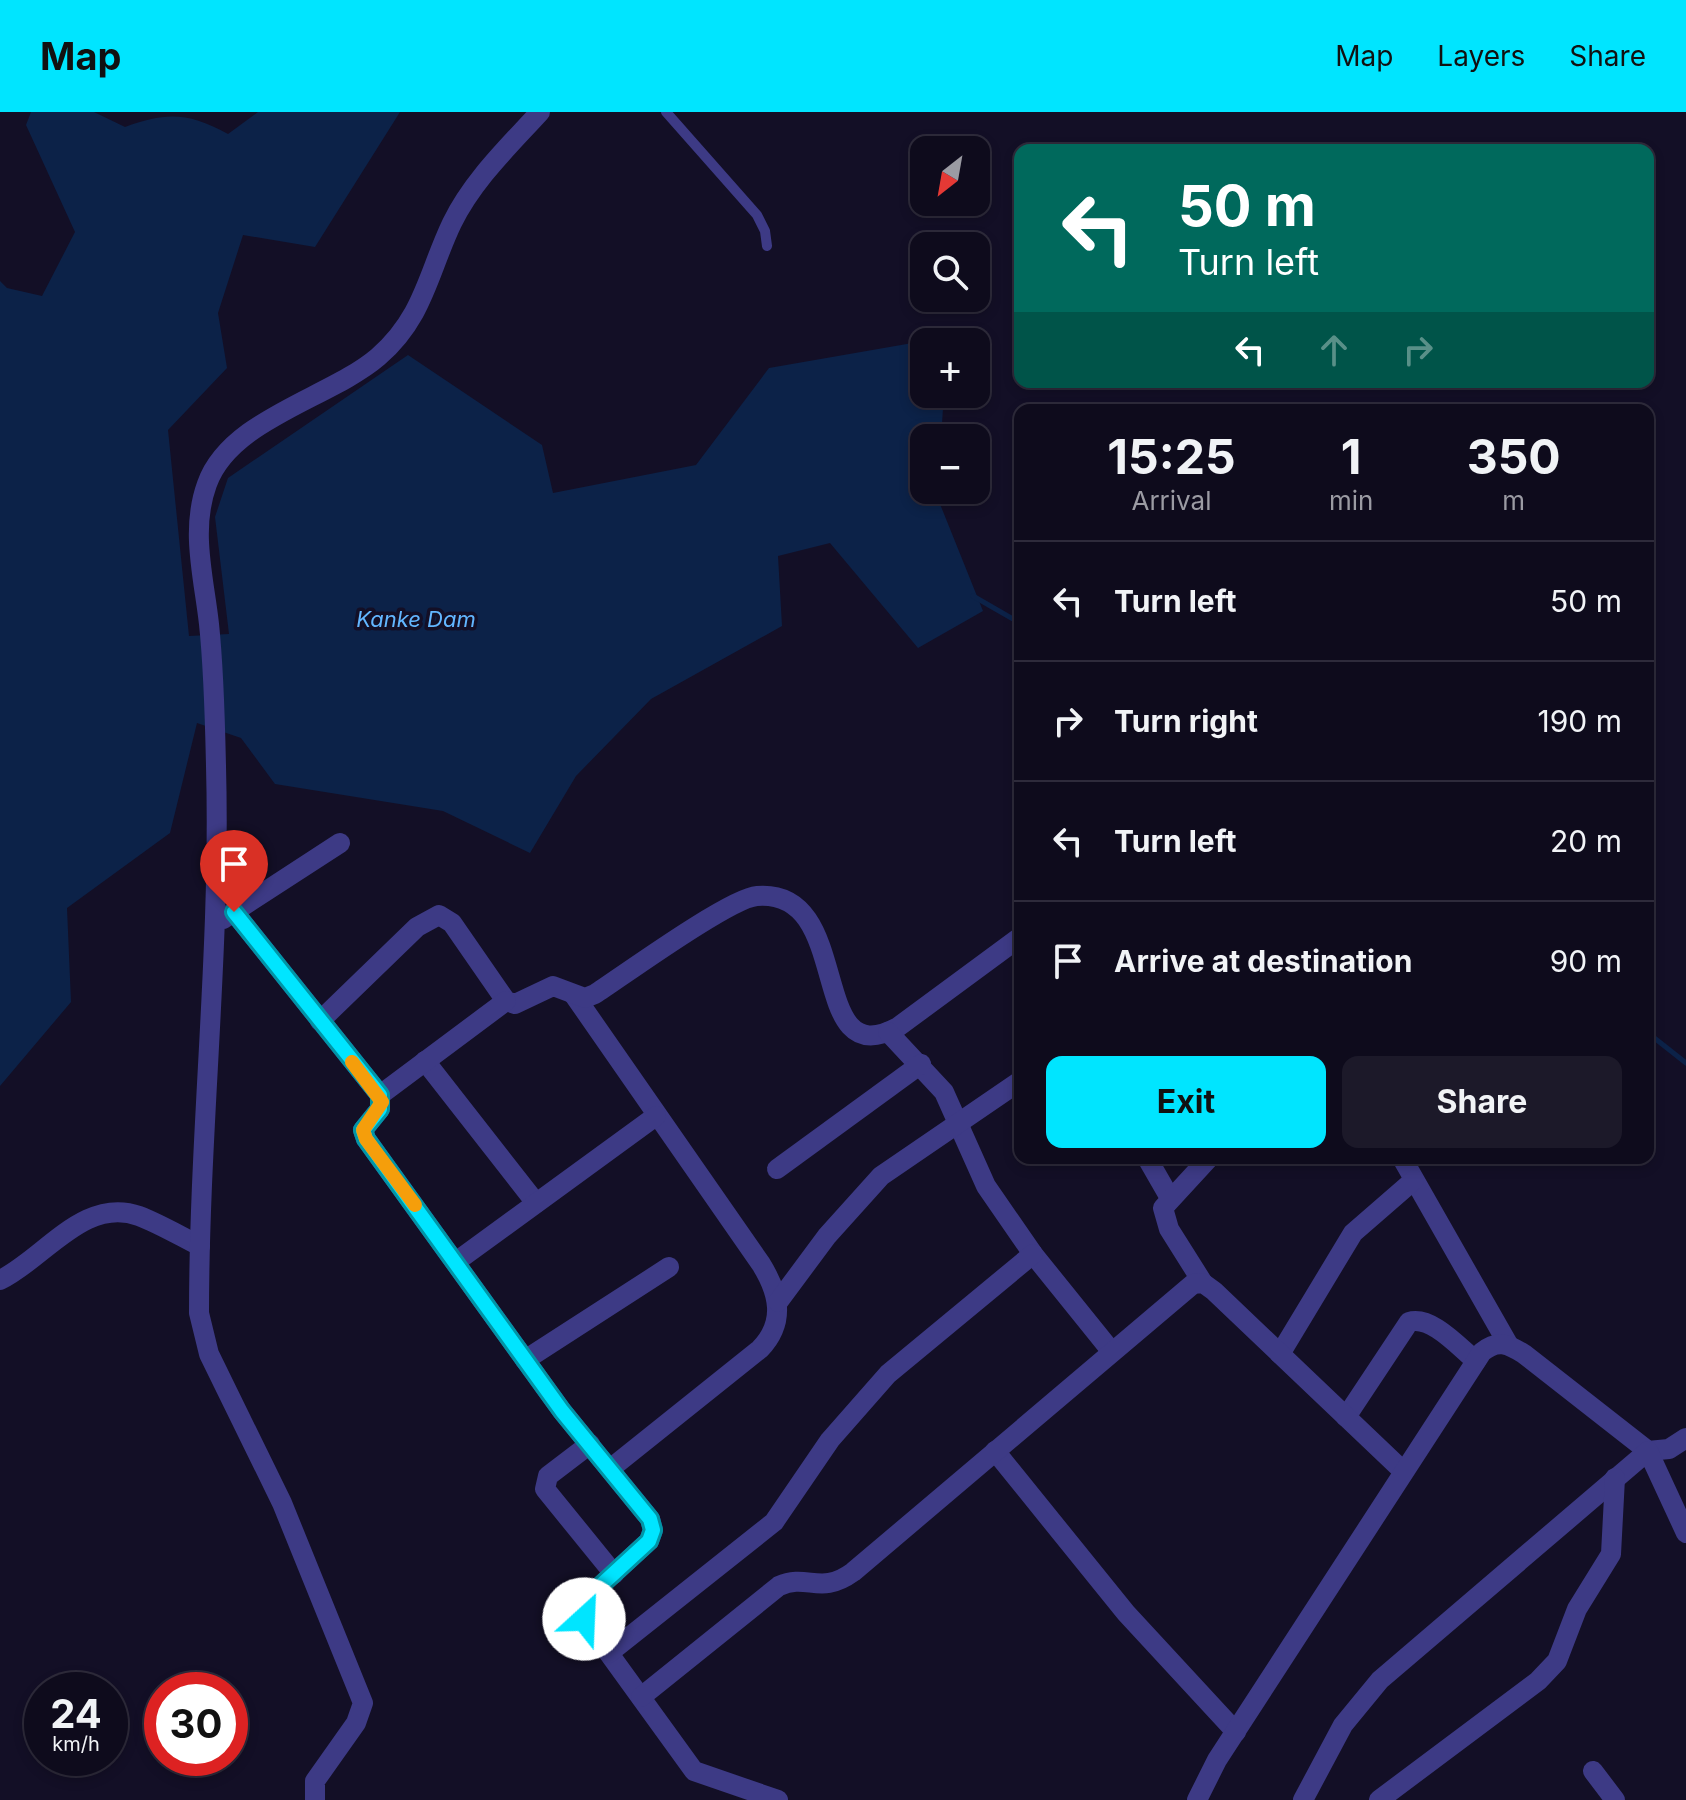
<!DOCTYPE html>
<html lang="en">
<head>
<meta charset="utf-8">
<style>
	:root { --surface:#0e0b1c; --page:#1c1929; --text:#f1f3f6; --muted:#9b9ba3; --line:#2e2b3b; --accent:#00e5ff }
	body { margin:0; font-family:Inter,sans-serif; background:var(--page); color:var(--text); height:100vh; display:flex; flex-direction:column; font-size:30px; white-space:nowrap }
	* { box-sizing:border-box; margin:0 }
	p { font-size:26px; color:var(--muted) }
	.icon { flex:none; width:44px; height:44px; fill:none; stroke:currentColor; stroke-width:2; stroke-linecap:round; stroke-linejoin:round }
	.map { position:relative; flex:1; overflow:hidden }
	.side { position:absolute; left:1014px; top:292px; width:640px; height:760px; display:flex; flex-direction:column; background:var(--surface); border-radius:16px; box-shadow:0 4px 12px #0003,0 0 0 2px var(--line) }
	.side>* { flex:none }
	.hud { position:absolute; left:1014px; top:32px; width:640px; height:244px; border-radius:16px; box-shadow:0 4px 12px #0003,0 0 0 2px var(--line); background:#00695c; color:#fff; overflow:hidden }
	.needle { width:52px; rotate:211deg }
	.buttons { position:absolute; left:910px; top:24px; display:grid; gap:16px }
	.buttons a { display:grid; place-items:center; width:80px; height:80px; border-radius:16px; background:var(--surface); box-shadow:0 4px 12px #0003,0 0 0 2px var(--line); font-size:40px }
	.speed { position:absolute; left:24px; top:1560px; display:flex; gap:16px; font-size:40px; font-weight:700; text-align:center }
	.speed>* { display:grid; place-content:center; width:104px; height:104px; border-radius:50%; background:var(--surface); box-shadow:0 4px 12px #0003,0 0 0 2px var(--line); line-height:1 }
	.speed small { font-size:20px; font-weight:400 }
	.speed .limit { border:12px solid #d22; background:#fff; color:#111 }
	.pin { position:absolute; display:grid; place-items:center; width:68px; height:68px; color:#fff; margin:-82px -34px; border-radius:50% 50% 50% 0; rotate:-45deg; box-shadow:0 0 8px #0007 }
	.pin .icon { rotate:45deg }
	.me { position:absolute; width:88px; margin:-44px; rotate:25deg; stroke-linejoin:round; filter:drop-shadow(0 0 6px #0008) }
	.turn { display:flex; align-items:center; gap:28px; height:168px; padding:0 32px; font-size:36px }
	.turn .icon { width:104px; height:104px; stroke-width:2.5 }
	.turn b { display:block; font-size:56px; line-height:68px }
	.lanes { display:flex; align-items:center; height:76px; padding:0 32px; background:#0003; justify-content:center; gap:40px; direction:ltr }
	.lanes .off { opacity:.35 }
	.eta { display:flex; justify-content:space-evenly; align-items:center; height:136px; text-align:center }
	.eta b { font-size:48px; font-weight:700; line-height:56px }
	.button { display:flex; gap:16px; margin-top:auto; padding:16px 32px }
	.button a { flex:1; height:92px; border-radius:16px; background:var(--accent); color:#111; font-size:32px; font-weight:700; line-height:92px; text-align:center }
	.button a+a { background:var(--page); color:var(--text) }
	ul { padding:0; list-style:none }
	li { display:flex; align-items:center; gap:24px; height:120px; padding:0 32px; border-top:2px solid var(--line) }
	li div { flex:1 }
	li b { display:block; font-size:30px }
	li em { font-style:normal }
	header { display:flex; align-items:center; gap:48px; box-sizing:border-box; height:112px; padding:0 40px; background:var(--accent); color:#111 }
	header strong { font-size:38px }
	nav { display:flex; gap:44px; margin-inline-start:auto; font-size:28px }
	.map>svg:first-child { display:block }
	.water { fill:#0c2248 }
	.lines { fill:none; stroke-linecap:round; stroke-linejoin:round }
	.stream { stroke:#0c2248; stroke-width:5 }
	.service { stroke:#3d3a85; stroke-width:10 }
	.minor { stroke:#3d3a85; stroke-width:20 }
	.route-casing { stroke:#0095a6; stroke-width:20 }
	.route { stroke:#00e5ff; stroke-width:14 }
	.slow { stroke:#f59e0b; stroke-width:14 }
	.labels { text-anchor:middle; stroke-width:7; stroke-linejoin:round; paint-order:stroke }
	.water-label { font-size:22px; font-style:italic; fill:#62b6ff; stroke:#130f26 }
</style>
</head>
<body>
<header>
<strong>Map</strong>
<nav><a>Map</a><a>Layers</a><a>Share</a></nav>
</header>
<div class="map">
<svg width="1686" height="1688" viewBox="0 0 1686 1688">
	<rect width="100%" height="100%" fill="#130f26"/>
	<path class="water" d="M31,0H94L125,15C166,0 188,0 228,22L258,0H400L315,135L243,123L218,201L227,256L168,318L189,524L229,522L215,405L228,366L408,243L542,333L553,381L696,353L769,256L947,225V230H924V282H944L941,326H924V378H938V387L983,499L918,536L830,431L778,444L782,514L651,587L576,664L530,741L443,699L275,672L241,626L197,611L170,721L67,796L71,890L0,974V169L7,176L42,184L75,120L26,13Z"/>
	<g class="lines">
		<g class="stream">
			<polyline points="973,484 1020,511"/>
			<polyline points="1648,921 1686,951"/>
		</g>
		<polyline class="service" points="666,0 757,103 765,119 767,134"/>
		<g class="minor">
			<polyline points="234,800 380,983 380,997 363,1018 366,1027 562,1299 650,1407 653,1418 649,1429 586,1487 581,1497 584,1507 694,1659 778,1688"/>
			<polyline points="223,807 340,731"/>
			<path d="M574,883L761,1152C779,1181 786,1210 760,1237L610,1357"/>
			<path d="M320,909L417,815L439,803L452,811L506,889L515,892L553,874L585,886L595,882C624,863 730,786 757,784C856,776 805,965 898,915L1020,825"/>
			<polyline points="888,920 944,980 986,1074 1033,1142 1112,1240"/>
			<polyline points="425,949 536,1091"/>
			<polyline points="380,983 506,889"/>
			<polyline points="1147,1046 1170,1086"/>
			<polyline points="1402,1046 1508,1232"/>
			<polyline points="777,1057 921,952"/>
			<polyline points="457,1149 656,1004"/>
			<path d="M0,1168C44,1147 84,1084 139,1104C160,1112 180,1124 200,1134"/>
			<polyline points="1203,1171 1169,1117 1163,1096 1209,1046"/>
			<polyline points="778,1190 827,1124 881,1064 1020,969"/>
			<polyline points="1280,1242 1353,1121 1414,1068"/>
			<polyline points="525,1248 669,1155"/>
			<path d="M1346,1305L1409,1210C1431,1203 1459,1235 1476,1249"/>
			<polyline points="590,1332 548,1364 545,1377 614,1462"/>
			<polyline points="995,1339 1126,1501 1236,1620"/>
			<polyline points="609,1541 774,1410 830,1328 888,1262 1033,1142"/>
			<path d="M641,1585L779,1474C808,1461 820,1484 853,1460L1193,1172L1203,1171L1214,1179L1403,1359"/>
			<polyline points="1593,1659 1615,1688"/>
			<path d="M315,1688V1669L356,1611L363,1591L282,1391L209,1242L199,1201C199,1019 221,837 216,654C215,607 214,559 209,512C204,466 190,418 207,372C230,307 330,286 378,245C424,205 428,161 452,111C473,68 509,34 540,0"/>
			<path d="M1197,1688L1217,1648L1482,1240C1498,1227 1508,1232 1524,1242L1648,1339L1669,1337L1686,1326"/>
			<polyline points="1303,1688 1343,1613 1380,1568 1648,1339 1686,1421"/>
			<polyline points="1379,1688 1538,1569 1557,1549 1577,1497 1611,1442 1615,1366"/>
		</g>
	</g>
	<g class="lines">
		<g class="route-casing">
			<polyline id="route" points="234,800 380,983 380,997 363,1018 366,1027 562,1299 650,1407 653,1418 649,1429 586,1487 581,1497 584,1507"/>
		</g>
		<use href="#route" class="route"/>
		<polyline class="slow" points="352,950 382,990 363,1018 366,1027 415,1093"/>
	</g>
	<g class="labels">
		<g class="water-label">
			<text x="416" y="515">Kanke Dam</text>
		</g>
	</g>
</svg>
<div class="buttons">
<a><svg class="needle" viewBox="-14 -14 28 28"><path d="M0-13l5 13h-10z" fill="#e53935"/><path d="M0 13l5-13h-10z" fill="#9b9ba3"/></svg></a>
<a><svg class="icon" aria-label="search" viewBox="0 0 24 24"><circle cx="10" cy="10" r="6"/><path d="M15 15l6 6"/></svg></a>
<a>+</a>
<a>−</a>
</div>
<div class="speed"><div>24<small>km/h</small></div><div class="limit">30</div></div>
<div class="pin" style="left:234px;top:800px;background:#d93025"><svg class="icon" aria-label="arrive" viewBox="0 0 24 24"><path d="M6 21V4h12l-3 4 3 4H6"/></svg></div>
<svg class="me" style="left:584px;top:1507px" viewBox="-20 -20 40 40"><circle r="19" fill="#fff"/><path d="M0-13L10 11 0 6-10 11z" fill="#00e5ff"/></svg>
<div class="hud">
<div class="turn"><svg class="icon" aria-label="left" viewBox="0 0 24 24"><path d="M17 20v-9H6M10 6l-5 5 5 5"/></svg><div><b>50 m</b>Turn left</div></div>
<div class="lanes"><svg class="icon" aria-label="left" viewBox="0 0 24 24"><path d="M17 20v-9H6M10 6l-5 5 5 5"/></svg><svg class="icon off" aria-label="ahead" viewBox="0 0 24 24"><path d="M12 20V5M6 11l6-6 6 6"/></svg><svg class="icon off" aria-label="right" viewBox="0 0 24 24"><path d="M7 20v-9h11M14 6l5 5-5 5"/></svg></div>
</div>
<section class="side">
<div class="eta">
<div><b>15:25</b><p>Arrival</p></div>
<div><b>1</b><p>min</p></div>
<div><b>350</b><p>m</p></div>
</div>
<ul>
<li><svg class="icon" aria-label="left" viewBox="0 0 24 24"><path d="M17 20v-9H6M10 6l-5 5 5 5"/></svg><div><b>Turn left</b></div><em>50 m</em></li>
<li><svg class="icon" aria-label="right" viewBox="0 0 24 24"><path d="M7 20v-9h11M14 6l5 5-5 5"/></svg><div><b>Turn right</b></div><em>190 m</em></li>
<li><svg class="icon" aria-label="left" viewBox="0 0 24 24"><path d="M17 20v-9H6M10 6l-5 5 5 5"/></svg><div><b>Turn left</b></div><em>20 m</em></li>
<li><svg class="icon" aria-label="arrive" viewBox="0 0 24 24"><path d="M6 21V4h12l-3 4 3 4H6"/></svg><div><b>Arrive at destination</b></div><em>90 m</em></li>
</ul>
<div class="button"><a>Exit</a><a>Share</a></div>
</section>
</div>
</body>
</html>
